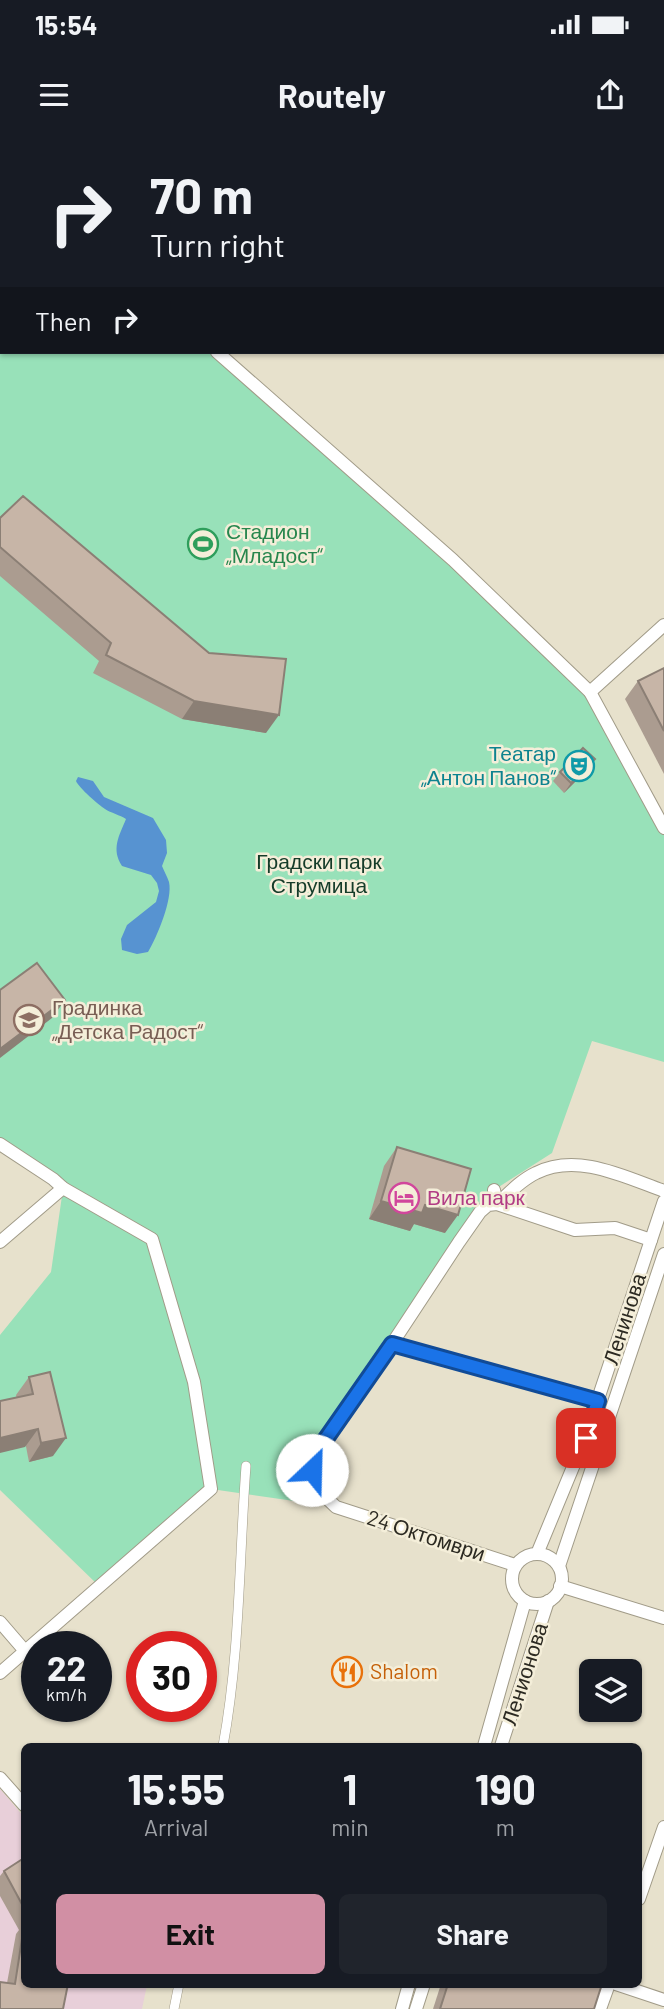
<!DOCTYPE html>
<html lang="en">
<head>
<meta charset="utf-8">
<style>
	:root { --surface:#171b24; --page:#20242c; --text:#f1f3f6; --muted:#9ea1a6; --accent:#d18fa4 }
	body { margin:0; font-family:Barlow,sans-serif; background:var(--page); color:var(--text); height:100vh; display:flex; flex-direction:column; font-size:26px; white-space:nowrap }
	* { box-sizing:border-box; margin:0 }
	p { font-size:23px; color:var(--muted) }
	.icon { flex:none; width:38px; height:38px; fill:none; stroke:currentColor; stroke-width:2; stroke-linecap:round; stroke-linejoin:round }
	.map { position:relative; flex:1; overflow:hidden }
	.side { position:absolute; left:21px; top:1603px; width:621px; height:245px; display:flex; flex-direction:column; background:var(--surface); border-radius:10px; box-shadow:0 2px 5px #0004 }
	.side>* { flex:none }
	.guide { position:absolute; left:0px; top:0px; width:665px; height:214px; box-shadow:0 2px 5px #0004; background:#171b24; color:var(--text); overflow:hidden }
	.buttons { position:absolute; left:579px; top:1519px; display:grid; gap:14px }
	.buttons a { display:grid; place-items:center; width:63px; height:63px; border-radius:10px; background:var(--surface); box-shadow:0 2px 5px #0004; font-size:35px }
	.speed { position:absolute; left:21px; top:1491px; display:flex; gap:14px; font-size:35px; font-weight:700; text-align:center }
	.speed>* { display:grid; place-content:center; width:91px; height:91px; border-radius:50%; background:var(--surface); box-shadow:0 2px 5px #0004; line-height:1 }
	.speed small { font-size:18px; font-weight:400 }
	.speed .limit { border:10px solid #d22; background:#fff; color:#111 }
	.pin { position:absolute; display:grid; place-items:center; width:60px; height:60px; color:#fff; margin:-30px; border-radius:14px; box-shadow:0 4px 10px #0006 }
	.me { position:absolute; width:77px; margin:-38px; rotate:24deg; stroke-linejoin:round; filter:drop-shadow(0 0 5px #0008) }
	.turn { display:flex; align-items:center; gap:24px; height:147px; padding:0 35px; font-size:32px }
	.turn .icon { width:91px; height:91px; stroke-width:2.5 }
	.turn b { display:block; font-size:49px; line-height:60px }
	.then { display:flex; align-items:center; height:66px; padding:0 35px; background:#0003; gap:14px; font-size:26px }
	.eta { display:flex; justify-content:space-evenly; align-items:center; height:119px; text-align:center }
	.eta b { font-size:42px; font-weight:700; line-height:49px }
	.primary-button { display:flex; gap:14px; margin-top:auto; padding:14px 35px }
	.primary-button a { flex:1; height:80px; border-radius:10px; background:var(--accent); color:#111; font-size:28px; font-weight:700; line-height:80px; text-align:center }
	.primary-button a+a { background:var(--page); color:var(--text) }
	.status { display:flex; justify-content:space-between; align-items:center; height:49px; padding:0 35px; background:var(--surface); direction:ltr }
	.status svg { height:19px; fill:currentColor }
	header { display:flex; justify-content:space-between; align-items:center; height:91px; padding:0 35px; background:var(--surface); font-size:32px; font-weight:700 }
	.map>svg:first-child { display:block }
	.education { fill:#e8cfd9 }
	.green { fill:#98e1b9 }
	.water { fill:#5793d1 }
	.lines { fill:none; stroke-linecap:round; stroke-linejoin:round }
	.pedestrian-casing { stroke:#a19b88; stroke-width:10 }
	.minor-casing { stroke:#a19b88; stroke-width:14 }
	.pedestrian { stroke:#fff; stroke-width:9 }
	.minor { stroke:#fff; stroke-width:12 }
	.wall { fill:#ab9c90 }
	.shaded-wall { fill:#8b7f75 }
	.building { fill:#c7b5a7; stroke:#8b7f75; stroke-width:2 }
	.route-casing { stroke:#114b97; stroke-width:18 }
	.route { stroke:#1a73e8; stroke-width:12 }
	.labels { text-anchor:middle; stroke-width:5; stroke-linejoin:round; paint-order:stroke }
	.leisure-label { font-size:21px; fill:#27864d; stroke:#f4eed9; text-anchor:start }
	.culture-label { font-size:21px; fill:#0d838f; stroke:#f4eed9; text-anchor:end }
	.park-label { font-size:21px; fill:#143c29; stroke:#f4eed9 }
	.education-label { font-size:21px; fill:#785e54; stroke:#f4eed9; text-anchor:start }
	.hotel-label { font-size:21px; fill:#b23c85; stroke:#f4eed9; text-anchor:start }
	.street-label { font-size:21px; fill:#2c2a22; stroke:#f4eed9 }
	.food-label { font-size:21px; fill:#c56008; stroke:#f4eed9; text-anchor:start }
</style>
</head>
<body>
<div class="status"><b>15:54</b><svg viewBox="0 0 49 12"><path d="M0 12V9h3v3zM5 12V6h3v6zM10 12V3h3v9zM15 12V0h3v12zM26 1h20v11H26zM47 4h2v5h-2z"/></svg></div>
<header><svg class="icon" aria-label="menu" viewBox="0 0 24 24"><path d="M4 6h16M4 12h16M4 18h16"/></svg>Routely<svg class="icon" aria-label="share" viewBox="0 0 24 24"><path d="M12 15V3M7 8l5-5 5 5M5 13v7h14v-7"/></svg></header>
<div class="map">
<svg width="664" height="1869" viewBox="0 0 664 1869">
	<rect width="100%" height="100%" fill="#e7e1cc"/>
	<polygon class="education" points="0,1649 24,1677 24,1844 147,1845 142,1869 0,1869"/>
	<polygon class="green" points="0,20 2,212 217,212 590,552 664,688 664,922 592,901 552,1013 494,1050 312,1330 301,1362 211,1349 99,1446 0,1350 0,1195 51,1132 63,1049 0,1004"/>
	<path class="water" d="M78,637L93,641L104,657L153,678L166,700L167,713L162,726C164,731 167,736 169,742C173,759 157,797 148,812L137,814L122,810L121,799L127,785L156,762L159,751L157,743L151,735L122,726C111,709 119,696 126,679C120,675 111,673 105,669C99,665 79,648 76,641Z"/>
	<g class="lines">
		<g class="pedestrian-casing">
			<g id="pedestrian">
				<path d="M223,1606C240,1514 239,1420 246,1326"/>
				<polyline points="174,1869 179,1844"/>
			</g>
		</g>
		<g class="minor-casing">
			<g id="minor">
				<polyline points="0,20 2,22"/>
				<polyline points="217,212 453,420 590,552 664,688"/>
				<polyline points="590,552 664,485"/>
				<polyline points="0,1004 53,1039 63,1048 152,1099 194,1242 211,1349 0,1533"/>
				<path d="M494,1050L497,1064C509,1053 521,1040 536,1033C577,1012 625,1037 664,1051"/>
				<polyline points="0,1102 63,1048"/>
				<polyline points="392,1204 598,1261"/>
				<polyline points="537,1414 585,1298 664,1061"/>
				<circle cx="537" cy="1439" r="25"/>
				<path d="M515,1425L336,1367C316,1349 310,1341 316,1313L384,1216L459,1102L480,1072L488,1065L497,1064L575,1090L615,1088L651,1100"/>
				<polyline points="559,1426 664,1114"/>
				<polyline points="560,1446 664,1478"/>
				<polyline points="0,1482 25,1511"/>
				<polyline points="484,1606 525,1461"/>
				<polyline points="501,1606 548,1461"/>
				<polyline points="0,1638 24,1665"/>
				<polyline points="639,1759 664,1687"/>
				<polyline points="616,1844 664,1860"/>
				<polyline points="402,1869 409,1844"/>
				<polyline points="416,1869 424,1844"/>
				<polyline points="600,1869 609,1844"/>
			</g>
		</g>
		<use href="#pedestrian" class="pedestrian"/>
		<use href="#minor" class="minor"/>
	</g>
	<g class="wall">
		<polygon points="0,378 266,593 182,579 93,533 99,521 0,436"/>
		<polygon points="664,528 664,634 625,559 638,541"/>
		<polygon points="595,619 588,629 564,653 553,641 560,632"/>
		<polygon points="397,1007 445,1093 414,1084 410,1091 369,1079 384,1026"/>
		<polygon points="29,1237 53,1316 29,1322 16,1255"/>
		<polygon points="24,1718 24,1844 63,1869 7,1843 16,1794 19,1790 0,1756 0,1736 4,1731"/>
		<polygon points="441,1844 602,1844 594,1869 433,1869"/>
	</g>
	<g class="shaded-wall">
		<polygon points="194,561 279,575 266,593 182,579"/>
		<polygon points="595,619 588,629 564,653 571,643"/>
		<polygon points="65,860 52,878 0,918 0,909"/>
		<polygon points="381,1061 425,1065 458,1075 445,1093 414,1084 410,1091 369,1079"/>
		<polygon points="38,1289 25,1307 0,1313 0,1298"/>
		<polygon points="66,1298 53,1316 29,1322 41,1303"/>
	</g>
	<g class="building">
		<polygon points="23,356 209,513 286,519 279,575 194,561 106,515 111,503 0,407 0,378"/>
		<polygon points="664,528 664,591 638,541"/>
		<polygon points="583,608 595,619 571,643 560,632"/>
		<polygon points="37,823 65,860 0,909 0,850"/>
		<polygon points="397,1007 471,1029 458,1075 425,1065 422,1073 381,1061"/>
		<polygon points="50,1232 66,1298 41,1303 38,1289 0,1298 0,1261 33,1254 29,1237"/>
		<polygon points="24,1718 24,1768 4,1731"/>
		<polygon points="24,1786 24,1844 68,1844 63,1869 0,1869 0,1842 15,1844"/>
		<polygon points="448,1844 602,1844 594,1869 440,1869"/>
	</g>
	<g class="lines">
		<g class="route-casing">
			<polyline id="route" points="312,1330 316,1313 392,1204 598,1261 586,1298"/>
		</g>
		<use href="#route" class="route"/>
	</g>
	<defs>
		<g id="stadium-ring" transform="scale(1.575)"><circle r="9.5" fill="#f4eed9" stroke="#2e9e5b" stroke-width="1.5"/><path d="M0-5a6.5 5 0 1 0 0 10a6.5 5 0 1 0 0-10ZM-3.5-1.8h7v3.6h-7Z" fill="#2e9e5b"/></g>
		<g id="theatre-ring" transform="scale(1.575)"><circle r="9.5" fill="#f4eed9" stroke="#0f9aa8" stroke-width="1.5"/><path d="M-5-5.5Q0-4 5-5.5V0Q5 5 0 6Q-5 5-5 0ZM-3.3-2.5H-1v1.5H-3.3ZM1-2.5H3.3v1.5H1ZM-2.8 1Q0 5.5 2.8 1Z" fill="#0f9aa8"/></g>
		<g id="school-ring" transform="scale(1.575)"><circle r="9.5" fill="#f4eed9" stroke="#8d6e63" stroke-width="1.5"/><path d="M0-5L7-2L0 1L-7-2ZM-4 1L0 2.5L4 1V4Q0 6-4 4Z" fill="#8d6e63"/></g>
		<g id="hotel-ring" transform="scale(1.575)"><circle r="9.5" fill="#f4eed9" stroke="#d1479c" stroke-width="1.5"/><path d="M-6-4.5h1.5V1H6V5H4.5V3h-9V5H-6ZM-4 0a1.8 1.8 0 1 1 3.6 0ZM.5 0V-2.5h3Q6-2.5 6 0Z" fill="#d1479c"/></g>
		<g id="restaurant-ring" transform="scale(1.575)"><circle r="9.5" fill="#f4eed9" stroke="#e8710a" stroke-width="1.5"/><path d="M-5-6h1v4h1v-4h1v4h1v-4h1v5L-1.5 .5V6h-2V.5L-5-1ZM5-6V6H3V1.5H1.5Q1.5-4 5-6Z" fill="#e8710a"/></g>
	</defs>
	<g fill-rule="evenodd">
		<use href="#stadium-ring" x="203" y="404"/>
		<use href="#theatre-ring" x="579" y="626"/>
		<use href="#school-ring" x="29" y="880"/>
		<use href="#hotel-ring" x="404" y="1058"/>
		<use href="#restaurant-ring" x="347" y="1532"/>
	</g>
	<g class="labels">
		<g class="leisure-label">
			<text x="226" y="399">Стадион<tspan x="226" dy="24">„Младост“</tspan></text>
		</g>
		<g class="culture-label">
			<text x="556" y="621">Театар<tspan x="556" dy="24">„Антон Панов“</tspan></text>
		</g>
		<g class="park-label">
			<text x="319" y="729">Градски парк<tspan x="319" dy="24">Струмица</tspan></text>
		</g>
		<g class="education-label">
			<text x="52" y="875">Градинка<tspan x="52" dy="24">„Детска Радост“</tspan></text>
		</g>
		<g class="hotel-label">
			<text x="427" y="1065">Вила парк</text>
		</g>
		<g class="street-label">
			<text transform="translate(625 1179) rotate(-72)" y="7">Ленинова</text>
			<text transform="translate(426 1396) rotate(18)" y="7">24 Октомври</text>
			<text transform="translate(525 1534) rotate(-72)" y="7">Ленионова</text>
		</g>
		<g class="food-label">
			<text x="370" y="1539">Shalom</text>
		</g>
	</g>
</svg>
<div class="buttons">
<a><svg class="icon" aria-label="layers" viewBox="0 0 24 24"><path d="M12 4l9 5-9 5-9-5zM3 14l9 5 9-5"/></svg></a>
</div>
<div class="speed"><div>22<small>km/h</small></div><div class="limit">30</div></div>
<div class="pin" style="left:586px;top:1298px;background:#d93025"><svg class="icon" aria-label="arrive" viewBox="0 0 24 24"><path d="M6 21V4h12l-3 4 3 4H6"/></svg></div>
<svg class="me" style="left:312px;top:1330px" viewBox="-20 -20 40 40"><circle r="19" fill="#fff"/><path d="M0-13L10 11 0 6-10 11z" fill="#1a73e8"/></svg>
<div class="guide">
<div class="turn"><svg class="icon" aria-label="right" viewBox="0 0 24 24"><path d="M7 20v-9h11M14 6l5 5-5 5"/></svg><div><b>70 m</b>Turn right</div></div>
<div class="then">Then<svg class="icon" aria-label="right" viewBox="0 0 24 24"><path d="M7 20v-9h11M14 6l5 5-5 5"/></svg></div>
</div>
<section class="side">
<div class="eta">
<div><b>15:55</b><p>Arrival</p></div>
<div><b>1</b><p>min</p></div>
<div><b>190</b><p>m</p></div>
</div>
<div class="primary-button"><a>Exit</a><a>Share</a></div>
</section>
</div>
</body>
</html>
